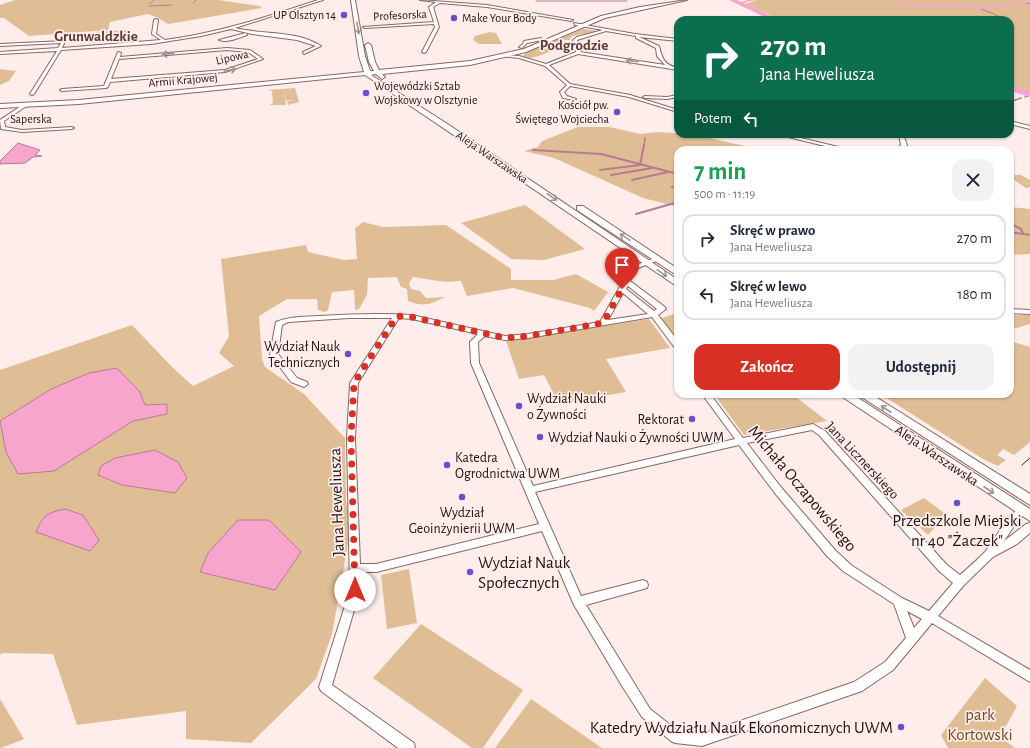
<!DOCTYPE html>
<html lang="pl">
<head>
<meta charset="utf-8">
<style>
	:root { --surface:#fff; --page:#f2f2f3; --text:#1f2937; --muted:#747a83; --line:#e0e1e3; --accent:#d93025 }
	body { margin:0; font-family:"Alegreya Sans",sans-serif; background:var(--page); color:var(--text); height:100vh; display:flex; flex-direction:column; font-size:15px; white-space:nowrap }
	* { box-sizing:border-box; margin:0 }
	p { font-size:13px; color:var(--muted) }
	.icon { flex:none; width:22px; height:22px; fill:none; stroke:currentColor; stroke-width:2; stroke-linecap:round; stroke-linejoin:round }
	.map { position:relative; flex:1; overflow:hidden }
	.sheet { position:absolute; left:674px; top:146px; width:340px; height:252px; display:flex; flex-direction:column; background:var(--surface); border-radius:12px; box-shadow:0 1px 3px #0004 }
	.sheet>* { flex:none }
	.banner { position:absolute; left:674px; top:16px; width:340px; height:122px; border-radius:12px; box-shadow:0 1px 3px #0004; background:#0b6e4f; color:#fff; overflow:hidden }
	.pin { position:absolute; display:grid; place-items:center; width:34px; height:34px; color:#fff; margin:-41px -17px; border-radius:50% 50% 50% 0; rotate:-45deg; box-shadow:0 0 4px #0007 }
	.pin .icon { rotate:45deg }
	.me { position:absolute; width:44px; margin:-22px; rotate:0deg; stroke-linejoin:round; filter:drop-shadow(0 0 3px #0008) }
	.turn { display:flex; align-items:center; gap:14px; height:84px; padding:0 20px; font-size:18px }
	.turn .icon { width:52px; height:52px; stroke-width:2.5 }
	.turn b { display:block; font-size:28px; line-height:34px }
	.then { display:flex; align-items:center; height:38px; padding:0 20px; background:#0003; gap:8px; font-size:15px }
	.round { display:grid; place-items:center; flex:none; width:42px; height:42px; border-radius:12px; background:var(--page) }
	.head { display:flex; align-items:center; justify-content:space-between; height:68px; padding:0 20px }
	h1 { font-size:24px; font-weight:600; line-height:30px; color:#1e9e55 }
	.action { display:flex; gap:8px; margin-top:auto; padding:8px 20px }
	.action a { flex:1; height:46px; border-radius:12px; background:var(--accent); color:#fff; font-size:16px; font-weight:600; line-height:46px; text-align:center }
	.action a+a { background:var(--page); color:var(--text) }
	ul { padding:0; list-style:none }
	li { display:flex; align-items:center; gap:12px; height:50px; margin:0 8px 6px; padding:0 12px; border:2px solid var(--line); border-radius:12px }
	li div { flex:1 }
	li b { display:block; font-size:15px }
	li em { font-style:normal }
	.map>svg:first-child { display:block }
	.green { fill:#e0be95; fill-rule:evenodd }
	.water { fill:#f8a5cd; stroke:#b87a95 }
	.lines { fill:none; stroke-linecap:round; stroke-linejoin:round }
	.stream-far2 { stroke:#b87a95; stroke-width:1 }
	.stream-far1 { stroke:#b87a95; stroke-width:1.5 }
	.stream { stroke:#b87a95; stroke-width:2 }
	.canal { fill:#f8a5cd; fill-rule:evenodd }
	.river { fill:#f8a5cd; fill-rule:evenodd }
	.street-casing { stroke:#8b6761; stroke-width:2 }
	.secondary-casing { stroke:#8b6761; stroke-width:2 }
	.street { fill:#fff; fill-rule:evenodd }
	.secondary { fill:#fff; fill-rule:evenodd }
	.tram { stroke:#3b2d2a; stroke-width:1 }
	.oneway { stroke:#9b9594 }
	.route { stroke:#d93025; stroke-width:7; stroke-dasharray:0 12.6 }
	.poi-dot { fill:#6850ca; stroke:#feedea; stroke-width:1.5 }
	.labels { text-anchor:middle; stroke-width:3.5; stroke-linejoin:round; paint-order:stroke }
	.far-poi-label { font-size:12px; fill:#211411; stroke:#feedea; text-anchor:end }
	.far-street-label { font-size:12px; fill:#211411; stroke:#feedea }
	.poi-label { font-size:14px; fill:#211411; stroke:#feedea; text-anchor:start }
	.street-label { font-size:14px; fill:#211411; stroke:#feedea }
	.far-district-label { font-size:15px; font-weight:bold; fill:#5d3d37; stroke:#feedea }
	.near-street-label { font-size:17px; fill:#211411; stroke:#feedea }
	.near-poi-label { font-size:17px; fill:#211411; stroke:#feedea }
	.near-park-label { font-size:17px; fill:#714c16; stroke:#feedea }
</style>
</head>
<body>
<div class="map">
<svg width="1030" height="748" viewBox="0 0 1030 748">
	<rect width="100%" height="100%" fill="#feedea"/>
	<g class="green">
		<polygon points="15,0 218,0 260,6 262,8 168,24 158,18 148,14 110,22 108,30 29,36 4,18 0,18 0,5"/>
		<polygon points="757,0 1030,0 1030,92 1010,86 1010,20 781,20 745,4"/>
		<path d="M583,29L599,31C590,33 579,34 571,37L570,40H562L564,50C550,46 536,63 523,56L527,52Z"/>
		<polygon points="127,30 126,35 113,36 111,41 91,43 96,32"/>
		<polygon points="490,32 496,33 502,44 479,44 473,40 475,36"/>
		<polygon points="0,69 16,71 9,81 0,85"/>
		<polygon points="295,88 299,102 288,105 287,101 295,100 286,100 284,92 286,105 271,105 270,104 273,103 272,91 268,90"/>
		<polygon points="578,127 610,127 640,134 657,132 691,134 763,150 678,150 678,207 643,198 554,158 524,151 538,147 542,141"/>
		<polygon points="1010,175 1021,175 1030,180 1030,187 1026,188 1010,177"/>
		<polygon points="525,205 585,249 544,260 511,259 461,223"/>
		<polygon points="1010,207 1030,209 1030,254 1010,255"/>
		<path d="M363,222L383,227L446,225L511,269V280H553L576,274L608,292L594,311L590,308L513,288L467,296L461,281L445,282L413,277L409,283L411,289L420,291L426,298L445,297C429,305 424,307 408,301L407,289L401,287L397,277L368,278L367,295L359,309L355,310L354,290L332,292L328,310L325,312L318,310L317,299H287L259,316L262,359L265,367L304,394L345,438L346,501L351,526L332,634L316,679L251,743L186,739V711L77,725L53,654L2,653L0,655V421L6,452L54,471L133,421L167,414V404L145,405L140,392L89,373L51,389L0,421V370L132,325L172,367L193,386L234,366L219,353L229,336L221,259L306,245L308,252L344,260L357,259L355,228ZM238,520H269L201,572L208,553Z"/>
		<polygon points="678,313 678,345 659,319"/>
		<polygon points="1010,315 1030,315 1030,324 1010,330"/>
		<polygon points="649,319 670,348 606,359 626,392 559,404 544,375 519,379 506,341"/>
		<polygon points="1010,341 1030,347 1030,442 1014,455 1003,449 997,455 1006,460 998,466 983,459 880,394 1010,394"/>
		<polygon points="714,394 792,394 827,421 744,435"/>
		<polygon points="924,498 947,515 928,535 901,510"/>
		<polygon points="409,569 417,623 387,629 381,575"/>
		<polygon points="421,624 523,690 483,748 472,748 373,678"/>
		<polygon points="985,678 1017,706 1000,737 1015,748 948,748 941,735"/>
		<polygon points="0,699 24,739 1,748 0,748"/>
		<polygon points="531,699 602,748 495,748"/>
	</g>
	<g class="water">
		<polygon points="18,143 40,150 35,155 42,156 33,157 25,163 0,164 0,161"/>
		<polygon points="117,368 140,392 145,405 167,404 167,414 133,421 54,471 18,474 6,452 0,421 51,389 89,373"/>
		<polygon points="155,450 178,462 187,478 175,493 122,485 98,475 101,466 115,458"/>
		<path d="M65,509L83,515L99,540L90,551L36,532C44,514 47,513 65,509Z"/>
		<polygon points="238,520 269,520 301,552 275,590 200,572 208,553"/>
	</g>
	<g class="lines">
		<g class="stream-far2">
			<polyline points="536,1 627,1"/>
			<polyline points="193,3 196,0"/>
			<polyline points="1025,3 1030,4"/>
			<polyline points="150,4 154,0"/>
			<polyline points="149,6 172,5"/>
			<polyline points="981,9 994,14"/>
			<polyline points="992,20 1003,18 995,15"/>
		</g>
		<g class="stream-far1">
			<polyline points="1025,97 1030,95"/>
			<polyline points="1010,102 1021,98"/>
			<polyline points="644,146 645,138"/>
		</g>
		<g class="stream">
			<polyline points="533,150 601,154 678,174"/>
			<polyline points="600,170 640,165 644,145"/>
			<polyline points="611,175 652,168"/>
			<polyline points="632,180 668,172"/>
			<polyline points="672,187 678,186"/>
			<polyline points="636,214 678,202"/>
			<polyline points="1010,223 1021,229 1023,233"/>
			<polyline points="1010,232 1030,235"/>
		</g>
		<g class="canal">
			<polygon points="748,0 755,0 739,4 737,3"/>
			<polygon points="881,0 918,5 970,5 986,7 1030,1 1030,3 986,9 970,7 918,7"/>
		</g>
		<g class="river">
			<polygon points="729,0 737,0 780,20 771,20"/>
			<polygon points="1010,85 1030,91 1030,97 1010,91"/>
		</g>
		<g class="street-casing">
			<g id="street">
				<path d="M318,0H323L235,28C262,35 296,30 321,46L304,54L303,52L316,46L297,40L252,34L231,29L201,36L151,44L61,50L34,94L32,95L30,94L57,51L0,54V52L58,48L61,43L0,46V44L65,41L62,48L161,40L152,34L154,20L156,19L158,20L156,34L165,40C218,33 267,17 318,0Z"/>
				<polygon points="420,0 487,5 573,20 571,21 487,7 440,3 433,7 439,27 426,52 424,53 422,52 435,27 434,24 365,28 363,27 434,22 429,7 436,2"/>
				<path d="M574,23L635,34L678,39V41L639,37L659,46C662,58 664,65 678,68V70L578,54L549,65L570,84L630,95L678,110V112L629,97L570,86L564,92L567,96L576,99L574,100L563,98L560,92L567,85L545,66L519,58L502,56L504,55L519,56L546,64L576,52L577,48L573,40L577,37L603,30L575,25ZM606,31L636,36V38L656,48L657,56L665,65L580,52L581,48L577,40Z"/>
				<path d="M246,33L247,35C238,38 228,43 219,40Z"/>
				<polygon points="541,38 542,40 527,43 522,48 519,47 523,44 524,41"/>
				<path d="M227,48L250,50L263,59L225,72L110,82L108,87L106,88L62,91L60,90L62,89L104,86L118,52L121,53L120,57ZM227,50L248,52L258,59L225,70L111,79L119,59Z"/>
				<polygon points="678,95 678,97 667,99 645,98 643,97 645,96 667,97"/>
				<polygon points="24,104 28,105 4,121 5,127 22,130 72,127 74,128 72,129 22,132 1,129 0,120"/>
				<polygon points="1010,121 1030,126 1030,129 1010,124"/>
				<polygon points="776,134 784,134 851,150 841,150"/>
				<polygon points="899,134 903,134 907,145 902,150 896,150 901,145"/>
				<path d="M657,257L660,259L659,260L638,268L630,281L665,307L666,309L658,315L678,341V348H675L652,317L528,338L505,340L485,336L478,342L479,363L533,486L735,439L702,394H710L743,438L813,424L825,431L947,565L960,575C968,568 977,560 985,552C993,543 1013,504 1025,508L1027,511L1016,523L1004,541L1026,524L1030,523V533L1017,544L993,557L964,585L938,616L1030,670V682L932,623L893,670L862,691L702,746L675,743L671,741L642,717L622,686L574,605L542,531L376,572H360V590L332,685L414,743L415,748H398L321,691L319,687L350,590L347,438L350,383L392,318H349L288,322L282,325L278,354L297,378L307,382L308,384L304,387L291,382L270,354L276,322C290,316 304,317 319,316C350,314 381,313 412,315L505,336L528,334L600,322L623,281L634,266ZM628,286L657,309L654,311L626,289ZM623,293L648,314L608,320ZM399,318L412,319L478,334L470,342L471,363L539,524L376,564H360L355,438L358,383ZM812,430L819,435L939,571L953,583L929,611L902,598L851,565L835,550L780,486L747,443ZM739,445L774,492L827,556L843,571L894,604L906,638L885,662L854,682L702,734L678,731L650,709L586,605L647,588L648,585L647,582L643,580L581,596L535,492ZM907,611L922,619L914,628Z"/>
				<polygon points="1010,309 1030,310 1030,314 1010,313"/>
			</g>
		</g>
		<g class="secondary-casing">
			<g id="secondary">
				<polygon points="351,0 355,0 365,56 370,71 374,71 369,62 365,45 368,43 371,45 375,62 379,70 470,61 524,49 601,16 640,7 687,0 605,18 526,52 470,65 382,74 385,77 382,79 376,74 371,75 449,125 678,280 678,287 365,75 79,104 0,108 0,104 79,100 364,72 359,56"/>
				<polygon points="577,206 583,206 678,269 678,276 577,210"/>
				<polygon points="838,394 852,394 1030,509 1030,521"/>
				<polygon points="857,394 871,394 1030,494 1030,505"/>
			</g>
		</g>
		<use href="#street" class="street"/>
		<use href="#secondary" class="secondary"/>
		<polyline class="tram" points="1022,465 1030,458"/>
	</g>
	<defs><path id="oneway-shaft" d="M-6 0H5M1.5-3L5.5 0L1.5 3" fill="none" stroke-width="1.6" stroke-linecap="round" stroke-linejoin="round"/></defs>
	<g class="oneway">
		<use href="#oneway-shaft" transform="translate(358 28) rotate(80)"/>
		<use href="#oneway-shaft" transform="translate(168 54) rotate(174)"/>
		<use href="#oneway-shaft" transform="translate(632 61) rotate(-174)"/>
		<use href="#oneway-shaft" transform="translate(230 70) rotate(-12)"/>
		<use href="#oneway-shaft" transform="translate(552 197) rotate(34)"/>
		<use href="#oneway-shaft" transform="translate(625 237) rotate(-146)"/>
		<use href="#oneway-shaft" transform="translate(662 273) rotate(35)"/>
		<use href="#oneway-shaft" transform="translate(886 409) rotate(-147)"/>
		<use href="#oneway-shaft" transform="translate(989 490) rotate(33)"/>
	</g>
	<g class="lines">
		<polyline class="route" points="355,590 351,438 354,383 397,316 412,317 505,338 528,336 603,323 622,289"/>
	</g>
	<g class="poi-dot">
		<circle cx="344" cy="15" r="4"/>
		<circle cx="454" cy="18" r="4"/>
		<circle cx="366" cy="93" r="4"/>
		<circle cx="617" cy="112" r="4"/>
		<circle cx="348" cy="354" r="4"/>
		<circle cx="519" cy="406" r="4"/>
		<circle cx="692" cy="419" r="4"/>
		<circle cx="540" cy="437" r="4"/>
		<circle cx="447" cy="465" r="4"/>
		<circle cx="462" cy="497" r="4"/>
		<circle cx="957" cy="503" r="4"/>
		<circle cx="470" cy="572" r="4"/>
		<circle cx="901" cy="727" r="4"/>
	</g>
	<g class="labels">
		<g class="far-poi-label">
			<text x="336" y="19">UP Olsztyn 14</text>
			<text x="462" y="22" text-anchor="start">Make Your Body</text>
			<text x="374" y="90" text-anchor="start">Wojewódzki Sztab<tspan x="374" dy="14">Wojskowy w Olsztynie</tspan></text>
			<text x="609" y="109">Kościół pw.<tspan x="609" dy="14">Świętego Wojciecha</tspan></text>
		</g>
		<g class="far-street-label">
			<text transform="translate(400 15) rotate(-3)" y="4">Profesorska</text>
			<text transform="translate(232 57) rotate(-13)" y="4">Lipowa</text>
			<text transform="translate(183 80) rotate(-5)" y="4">Armii Krajowej</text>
			<text x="31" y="123">Saperska</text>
			<text transform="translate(492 157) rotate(34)" y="4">Aleja Warszawska</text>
		</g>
		<g class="poi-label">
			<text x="340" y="351" text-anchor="end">Wydział Nauk<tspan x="340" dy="16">Technicznych</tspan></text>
			<text x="527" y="403">Wydział Nauki<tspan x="527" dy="16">o Żywności</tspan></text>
			<text x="684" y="424" text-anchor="end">Rektorat</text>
			<text x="548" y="442">Wydział Nauki o Żywności UWM</text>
			<text x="455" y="462">Katedra<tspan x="455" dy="16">Ogrodnictwa UWM</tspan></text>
			<text x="462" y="517" text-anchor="middle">Wydział<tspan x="462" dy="16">Geoinżynierii UWM</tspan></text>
		</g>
		<g class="street-label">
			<text transform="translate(937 455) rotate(34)" y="5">Aleja Warszawska</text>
			<text transform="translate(863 460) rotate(47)" y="5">Jana Licznerskiego</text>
		</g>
		<g class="far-district-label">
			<text x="96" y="41">Grunwaldzkie</text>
			<text x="574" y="50">Podgrodzie</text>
		</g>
		<g class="near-street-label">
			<text transform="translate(803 488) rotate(50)" y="6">Michała Oczapowskiego</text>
			<text transform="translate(336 502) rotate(-92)" y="6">Jana Heweliusza</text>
		</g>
		<g class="near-poi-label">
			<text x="957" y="526">Przedszkole Miejski<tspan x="957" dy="20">nr 40 "Żaczek"</tspan></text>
			<text x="478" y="568" text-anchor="start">Wydział Nauk<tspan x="478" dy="20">Społecznych</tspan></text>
			<text x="893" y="733" text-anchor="end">Katedry Wydziału Nauk Ekonomicznych UWM</text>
		</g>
		<g class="near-park-label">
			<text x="980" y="720">park<tspan x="980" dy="20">Kortowski</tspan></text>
		</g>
	</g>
</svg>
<div class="pin" style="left:622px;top:289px;background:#d93025"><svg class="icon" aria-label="arrive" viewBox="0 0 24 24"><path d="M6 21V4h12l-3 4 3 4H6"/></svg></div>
<svg class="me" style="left:355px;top:590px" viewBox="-20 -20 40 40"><circle r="19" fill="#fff"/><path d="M0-13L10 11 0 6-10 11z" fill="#d93025"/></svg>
<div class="banner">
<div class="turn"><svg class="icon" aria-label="right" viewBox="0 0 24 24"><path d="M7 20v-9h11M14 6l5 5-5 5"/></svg><div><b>270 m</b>Jana Heweliusza</div></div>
<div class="then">Potem<svg class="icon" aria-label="left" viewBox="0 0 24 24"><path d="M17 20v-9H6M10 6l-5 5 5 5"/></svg></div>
</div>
<section class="sheet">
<div class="head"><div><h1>7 min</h1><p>500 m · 11:19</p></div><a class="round"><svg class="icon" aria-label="close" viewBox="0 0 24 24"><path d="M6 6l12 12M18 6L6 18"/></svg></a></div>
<ul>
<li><svg class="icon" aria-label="right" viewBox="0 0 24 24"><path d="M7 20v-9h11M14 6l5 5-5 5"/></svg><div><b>Skręć w prawo</b><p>Jana Heweliusza</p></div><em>270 m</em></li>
<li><svg class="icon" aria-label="left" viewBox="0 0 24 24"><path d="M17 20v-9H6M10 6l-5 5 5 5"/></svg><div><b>Skręć w lewo</b><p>Jana Heweliusza</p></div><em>180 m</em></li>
</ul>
<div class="action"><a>Zakończ</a><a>Udostępnij</a></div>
</section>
</div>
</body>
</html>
